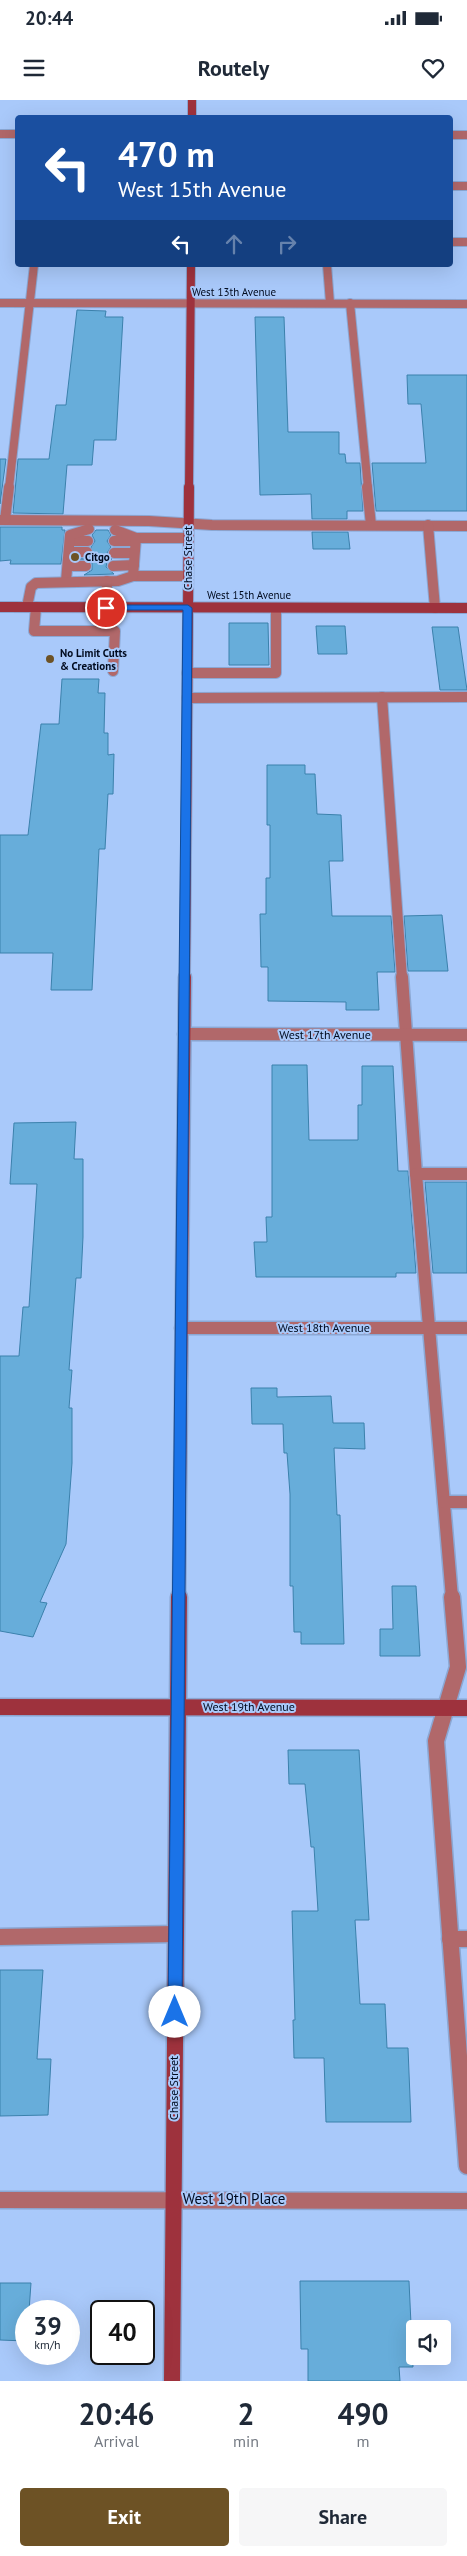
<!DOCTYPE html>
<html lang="en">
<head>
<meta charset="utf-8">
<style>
	:root { --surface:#fff; --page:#f6f6f7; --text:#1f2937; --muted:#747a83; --accent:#6d5225 }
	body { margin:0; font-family:"PT Sans",sans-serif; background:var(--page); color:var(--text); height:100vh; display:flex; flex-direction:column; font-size:19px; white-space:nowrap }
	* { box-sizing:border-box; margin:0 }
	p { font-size:16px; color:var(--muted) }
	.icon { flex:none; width:28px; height:28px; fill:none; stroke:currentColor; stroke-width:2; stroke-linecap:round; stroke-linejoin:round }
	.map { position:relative; height:2281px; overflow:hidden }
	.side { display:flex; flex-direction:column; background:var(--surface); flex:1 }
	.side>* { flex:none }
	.top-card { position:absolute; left:15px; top:15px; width:438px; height:152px; border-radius:5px; box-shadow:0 5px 20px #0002; background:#1a4fa0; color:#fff; overflow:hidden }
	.tools { position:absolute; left:406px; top:2220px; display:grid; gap:10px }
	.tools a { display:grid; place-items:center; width:45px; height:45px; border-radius:5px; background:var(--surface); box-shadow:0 5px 20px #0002; font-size:25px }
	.speed { position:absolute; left:15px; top:2200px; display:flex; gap:10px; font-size:25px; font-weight:700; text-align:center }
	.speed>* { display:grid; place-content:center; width:65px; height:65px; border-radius:50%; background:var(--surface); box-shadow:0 5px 20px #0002; line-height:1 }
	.speed small { font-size:12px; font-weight:400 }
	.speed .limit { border:2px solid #111; border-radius:8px; background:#fff; color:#111 }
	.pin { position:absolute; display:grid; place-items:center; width:42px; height:42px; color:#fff; margin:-21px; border:2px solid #fff; border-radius:50%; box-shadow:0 1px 5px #0007 }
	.me { position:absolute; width:55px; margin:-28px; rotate:0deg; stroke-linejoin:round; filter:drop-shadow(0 0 4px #0008) }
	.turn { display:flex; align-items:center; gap:18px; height:105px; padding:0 20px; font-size:22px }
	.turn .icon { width:65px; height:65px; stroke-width:2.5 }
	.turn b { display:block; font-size:35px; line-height:42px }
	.lanes { display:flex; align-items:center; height:48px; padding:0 20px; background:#0003; justify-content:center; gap:25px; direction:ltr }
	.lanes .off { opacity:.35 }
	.eta { display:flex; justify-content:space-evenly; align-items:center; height:85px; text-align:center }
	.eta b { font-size:30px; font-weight:700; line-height:35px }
	.action { display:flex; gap:10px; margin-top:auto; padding:10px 20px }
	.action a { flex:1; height:58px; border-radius:5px; background:var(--accent); color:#fff; font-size:20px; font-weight:700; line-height:58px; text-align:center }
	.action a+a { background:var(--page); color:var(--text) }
	.status { display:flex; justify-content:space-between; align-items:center; height:35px; padding:0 25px; background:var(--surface); direction:ltr }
	.status svg { height:14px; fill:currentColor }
	header { display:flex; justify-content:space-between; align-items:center; height:65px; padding:0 20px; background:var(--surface); font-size:22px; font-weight:700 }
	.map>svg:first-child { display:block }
	.building { fill:#67adda; stroke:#3b81ac }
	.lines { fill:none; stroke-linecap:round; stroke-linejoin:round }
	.lane-far3-casing { stroke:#8ba7d3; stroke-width:10 }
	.lane-far2-casing { stroke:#8ba7d3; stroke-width:12 }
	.lane-far1-casing { stroke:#8ba7d3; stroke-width:15 }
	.lane-casing { stroke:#8ba7d3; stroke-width:19 }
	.street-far2-casing { stroke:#8ba7d3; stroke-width:10 }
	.street-far1-casing { stroke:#8ba7d3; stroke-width:15 }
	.street-casing { stroke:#8ba7d3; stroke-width:19 }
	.secondary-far3-casing { stroke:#8ba7d3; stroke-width:10 }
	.secondary-far2-casing { stroke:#8ba7d3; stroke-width:12 }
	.secondary-far1-casing { stroke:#8ba7d3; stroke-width:15 }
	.secondary-casing { stroke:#8ba7d3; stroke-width:19 }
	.lane-far3 { stroke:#b1686a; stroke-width:8 }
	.lane-far2 { stroke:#b1686a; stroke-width:10 }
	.lane-far1 { stroke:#b1686a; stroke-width:12 }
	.lane { stroke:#b1686a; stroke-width:16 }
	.street-far2 { stroke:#b1686a; stroke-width:8 }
	.street-far1 { stroke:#b1686a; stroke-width:12 }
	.street { stroke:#b1686a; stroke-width:16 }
	.secondary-far3 { stroke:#9e323d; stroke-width:8 }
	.secondary-far2 { stroke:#9e323d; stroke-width:10 }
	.secondary-far1 { stroke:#9e323d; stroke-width:12 }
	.secondary { stroke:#9e323d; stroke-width:16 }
	.route { fill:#1a73e8; stroke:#114b97 }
	.poi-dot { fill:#6d5225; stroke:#a9c9fa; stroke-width:2 }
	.labels { text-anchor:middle; stroke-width:4; stroke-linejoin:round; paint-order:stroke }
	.far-street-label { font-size:11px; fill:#010b1f; stroke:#a9c9fa }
	.far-poi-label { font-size:11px; font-weight:bold; fill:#010b1f; stroke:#a9c9fa; text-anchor:start }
	.street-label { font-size:12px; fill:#010b1f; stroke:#a9c9fa }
	.near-street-label { font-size:15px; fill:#010b1f; stroke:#a9c9fa }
</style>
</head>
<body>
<div class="status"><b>20:44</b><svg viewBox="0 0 49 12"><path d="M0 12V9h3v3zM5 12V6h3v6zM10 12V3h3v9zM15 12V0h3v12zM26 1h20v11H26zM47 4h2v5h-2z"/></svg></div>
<header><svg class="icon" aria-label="menu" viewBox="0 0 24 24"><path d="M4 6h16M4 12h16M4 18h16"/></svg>Routely<svg class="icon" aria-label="heart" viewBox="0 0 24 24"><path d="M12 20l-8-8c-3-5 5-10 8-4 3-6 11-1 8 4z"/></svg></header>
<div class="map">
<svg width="467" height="2281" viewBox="0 0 467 2281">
	<rect width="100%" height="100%" fill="#a9c9fa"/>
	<g class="building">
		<polygon points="77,210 106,211 105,217 123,217 116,340 94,340 92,365 67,365 63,414 13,413 18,359 49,359 56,305 66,305"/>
		<polygon points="255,217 284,217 288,332 339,332 339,354 345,354 346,363 360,363 363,411 347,411 347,419 312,419 311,394 260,395"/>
		<polygon points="407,275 467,275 467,411 376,411 372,363 426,363 421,304 408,304"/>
		<polygon points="0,359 6,359 0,404"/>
		<polygon points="0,427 62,427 62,430 65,430 61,464 10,464 11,460 0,461"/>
		<polygon points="96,430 108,430 111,435 107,441 111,447 107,453 112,459 107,462 106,467 114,474 84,475 92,470 92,463 86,459 75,459 87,459 93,456 91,447 95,441 92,435"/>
		<polygon points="312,432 348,432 350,449 313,449"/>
		<polygon points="229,523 268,523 269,565 229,565"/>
		<polygon points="316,526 345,526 347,554 318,554"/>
		<polygon points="432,527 458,527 467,590 440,590"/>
		<polygon points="62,579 99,579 98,593 105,593 104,633 108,633 108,655 114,654 113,694 108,694 105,749 99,749 92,890 51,890 53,853 0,853 0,735 28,735 41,624 59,624"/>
		<polygon points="267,665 305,665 305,674 315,674 317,714 341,715 343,761 329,761 332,816 391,816 395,872 377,872 379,910 346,910 346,902 268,901 268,867 261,867 260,814 266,814 266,778 270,778 270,725 267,725"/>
		<polygon points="442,815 448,871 408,871 404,816"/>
		<polygon points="272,965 307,965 309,1040 358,1040 358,1005 362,1005 362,966 393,966 398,1071 408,1071 416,1173 396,1173 396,1177 256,1177 254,1142 267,1142 266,1117 272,1117"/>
		<polygon points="76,1022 74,1059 83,1059 83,1137 81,1178 76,1178 69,1270 72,1270 69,1308 72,1308 72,1363 66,1444 40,1502 47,1503 33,1537 0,1531 0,1256 19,1256 23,1207 29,1207 37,1084 10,1084 14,1023"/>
		<polygon points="425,1082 467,1082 467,1173 433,1173"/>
		<polygon points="251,1288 277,1288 277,1297 331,1296 333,1323 364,1323 365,1349 334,1348 337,1415 340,1415 344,1544 301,1544 301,1532 294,1532 293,1486 290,1486 290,1394 287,1353 284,1353 283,1324 252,1324"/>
		<polygon points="392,1486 416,1486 420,1556 380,1556 380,1529 393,1529"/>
		<polygon points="288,1650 359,1650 369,1820 355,1820 360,1904 385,1904 387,1948 408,1948 411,2022 326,2022 324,1958 294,1958 293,1920 295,1920 292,1811 318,1811 314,1747 311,1747 305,1684 289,1684"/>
		<polygon points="0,1870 43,1870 37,1959 51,1959 48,2015 0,2016"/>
		<polygon points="300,2181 409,2181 413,2267 399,2267 400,2281 308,2281 308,2249 301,2249"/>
		<polygon points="0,2183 31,2183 29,2211 26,2211 26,2241 0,2240"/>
	</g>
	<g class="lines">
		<g class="lane-far3-casing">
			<g id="lane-far3">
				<polyline points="0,34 18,34"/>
				<polyline points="450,35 467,35"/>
				<polyline points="450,142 467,142"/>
				<polyline points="327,165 330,203"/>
				<polyline points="350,203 368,388"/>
				<polyline points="9,388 34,165"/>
			</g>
		</g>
		<g class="lane-far2-casing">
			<g id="lane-far2">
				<polyline points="367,387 371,425"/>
				<polyline points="0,420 149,421 212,425 467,426"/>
				<polyline points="5,420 9,387"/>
				<polyline points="428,425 435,508"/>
				<polyline points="115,430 136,438 188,438"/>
				<polyline points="70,441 88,441"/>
				<polyline points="114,441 135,441"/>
				<polyline points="69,452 87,452"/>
				<polyline points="114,453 134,453"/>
				<polyline points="68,466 86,466"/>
				<polyline points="113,466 134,465"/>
				<polyline points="133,476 188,476"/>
				<polyline points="66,481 70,435 89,429"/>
				<polyline points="27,507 31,487 36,483 118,481 133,476 136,438"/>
				<polyline points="36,507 34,531 115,531 113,571"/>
				<polyline points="106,507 107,481"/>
				<polyline points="187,573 276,573 276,508"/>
				<polyline points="382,597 402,878"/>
				<polyline points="187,598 467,597"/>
			</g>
		</g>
		<g class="lane-far1-casing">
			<g id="lane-far1">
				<polyline points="402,877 416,1074 452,1498"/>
				<polyline points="416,1074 467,1074"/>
				<polyline points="444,1402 467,1402"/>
			</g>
		</g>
		<g class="lane-casing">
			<g id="lane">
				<polyline points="452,1497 458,1567 436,1641 467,2066"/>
				<polyline points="0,1837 175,1834"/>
				<polyline points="450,1839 467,1839"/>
			</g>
		</g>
		<g class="street-far2-casing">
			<g id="street-far2">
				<polyline points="450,86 467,86"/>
				<polyline points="0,203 467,204"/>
			</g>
		</g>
		<g class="street-far1-casing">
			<g id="street-far1">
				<polyline points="184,934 467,935"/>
				<polyline points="181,1228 467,1228"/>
			</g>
		</g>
		<g class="street-casing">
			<polyline id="street" points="0,2100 467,2101"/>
		</g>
		<g class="secondary-far3-casing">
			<g id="secondary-far3">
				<polyline points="192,0 192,18"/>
				<polyline points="189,388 191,165"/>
			</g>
		</g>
		<g class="secondary-far2-casing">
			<g id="secondary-far2">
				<polyline points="0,507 467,508"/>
				<polyline points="185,878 189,387"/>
			</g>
		</g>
		<g class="secondary-far1-casing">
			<polyline id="secondary-far1" points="179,1498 185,877"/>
		</g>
		<g class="secondary-casing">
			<g id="secondary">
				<polyline points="0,1607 467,1608"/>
				<polyline points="172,2281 179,1497"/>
			</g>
		</g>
		<use href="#lane-far3" class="lane-far3"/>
		<use href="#lane-far2" class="lane-far2"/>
		<use href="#lane-far1" class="lane-far1"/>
		<use href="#lane" class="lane"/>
		<use href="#street-far2" class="street-far2"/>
		<use href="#street-far1" class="street-far1"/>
		<use href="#street" class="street"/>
		<use href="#secondary-far3" class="secondary-far3"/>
		<use href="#secondary-far2" class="secondary-far2"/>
		<use href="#secondary-far1" class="secondary-far1"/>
		<use href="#secondary" class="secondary"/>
	</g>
	<polygon class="route" points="188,505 192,508 182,1912 180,1917 170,1917 168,1912 183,510 106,510 101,508 106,505"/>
	<g class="poi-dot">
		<circle cx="75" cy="457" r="5"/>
		<circle cx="50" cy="559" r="5"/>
	</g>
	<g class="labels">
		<g class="far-street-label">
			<text x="234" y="196">West 13th Avenue</text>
			<text x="249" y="499">West 15th Avenue</text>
		</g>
		<g class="far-poi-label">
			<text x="85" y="461">Citgo</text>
			<text x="60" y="557">No Limit Cutts<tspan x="60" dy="13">&amp; Creations</tspan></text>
		</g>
		<g class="street-label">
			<text transform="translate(188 458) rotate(-90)" y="4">Chase Street</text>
			<text x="325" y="939">West 17th Avenue</text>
			<text x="324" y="1232">West 18th Avenue</text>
			<text x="249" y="1611">West 19th Avenue</text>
			<text transform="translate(174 1988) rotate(-90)" y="4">Chase Street</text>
		</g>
		<g class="near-street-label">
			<text x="234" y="2104">West 19th Place</text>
		</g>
	</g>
</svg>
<div class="tools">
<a><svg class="icon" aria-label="sound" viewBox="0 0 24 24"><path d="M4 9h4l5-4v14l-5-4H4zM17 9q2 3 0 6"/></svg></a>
</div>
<div class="speed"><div>39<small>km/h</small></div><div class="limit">40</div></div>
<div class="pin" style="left:106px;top:508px;background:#d93025"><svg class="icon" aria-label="arrive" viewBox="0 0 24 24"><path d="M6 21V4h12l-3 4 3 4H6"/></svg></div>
<svg class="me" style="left:175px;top:1912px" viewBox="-20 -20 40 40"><circle r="19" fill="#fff"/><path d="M0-13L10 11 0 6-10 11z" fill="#1a73e8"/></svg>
<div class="top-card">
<div class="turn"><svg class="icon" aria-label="left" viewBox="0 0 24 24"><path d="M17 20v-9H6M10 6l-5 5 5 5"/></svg><div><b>470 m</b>West 15th Avenue</div></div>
<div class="lanes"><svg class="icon" aria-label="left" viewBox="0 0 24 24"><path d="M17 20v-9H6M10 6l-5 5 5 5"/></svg><svg class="icon off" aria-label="ahead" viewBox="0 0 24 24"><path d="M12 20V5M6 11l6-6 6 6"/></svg><svg class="icon off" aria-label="right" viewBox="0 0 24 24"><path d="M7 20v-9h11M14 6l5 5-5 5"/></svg></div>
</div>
</div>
<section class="side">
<div class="eta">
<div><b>20:46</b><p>Arrival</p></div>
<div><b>2</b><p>min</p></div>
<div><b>490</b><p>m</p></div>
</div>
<div class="action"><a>Exit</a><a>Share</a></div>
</section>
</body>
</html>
